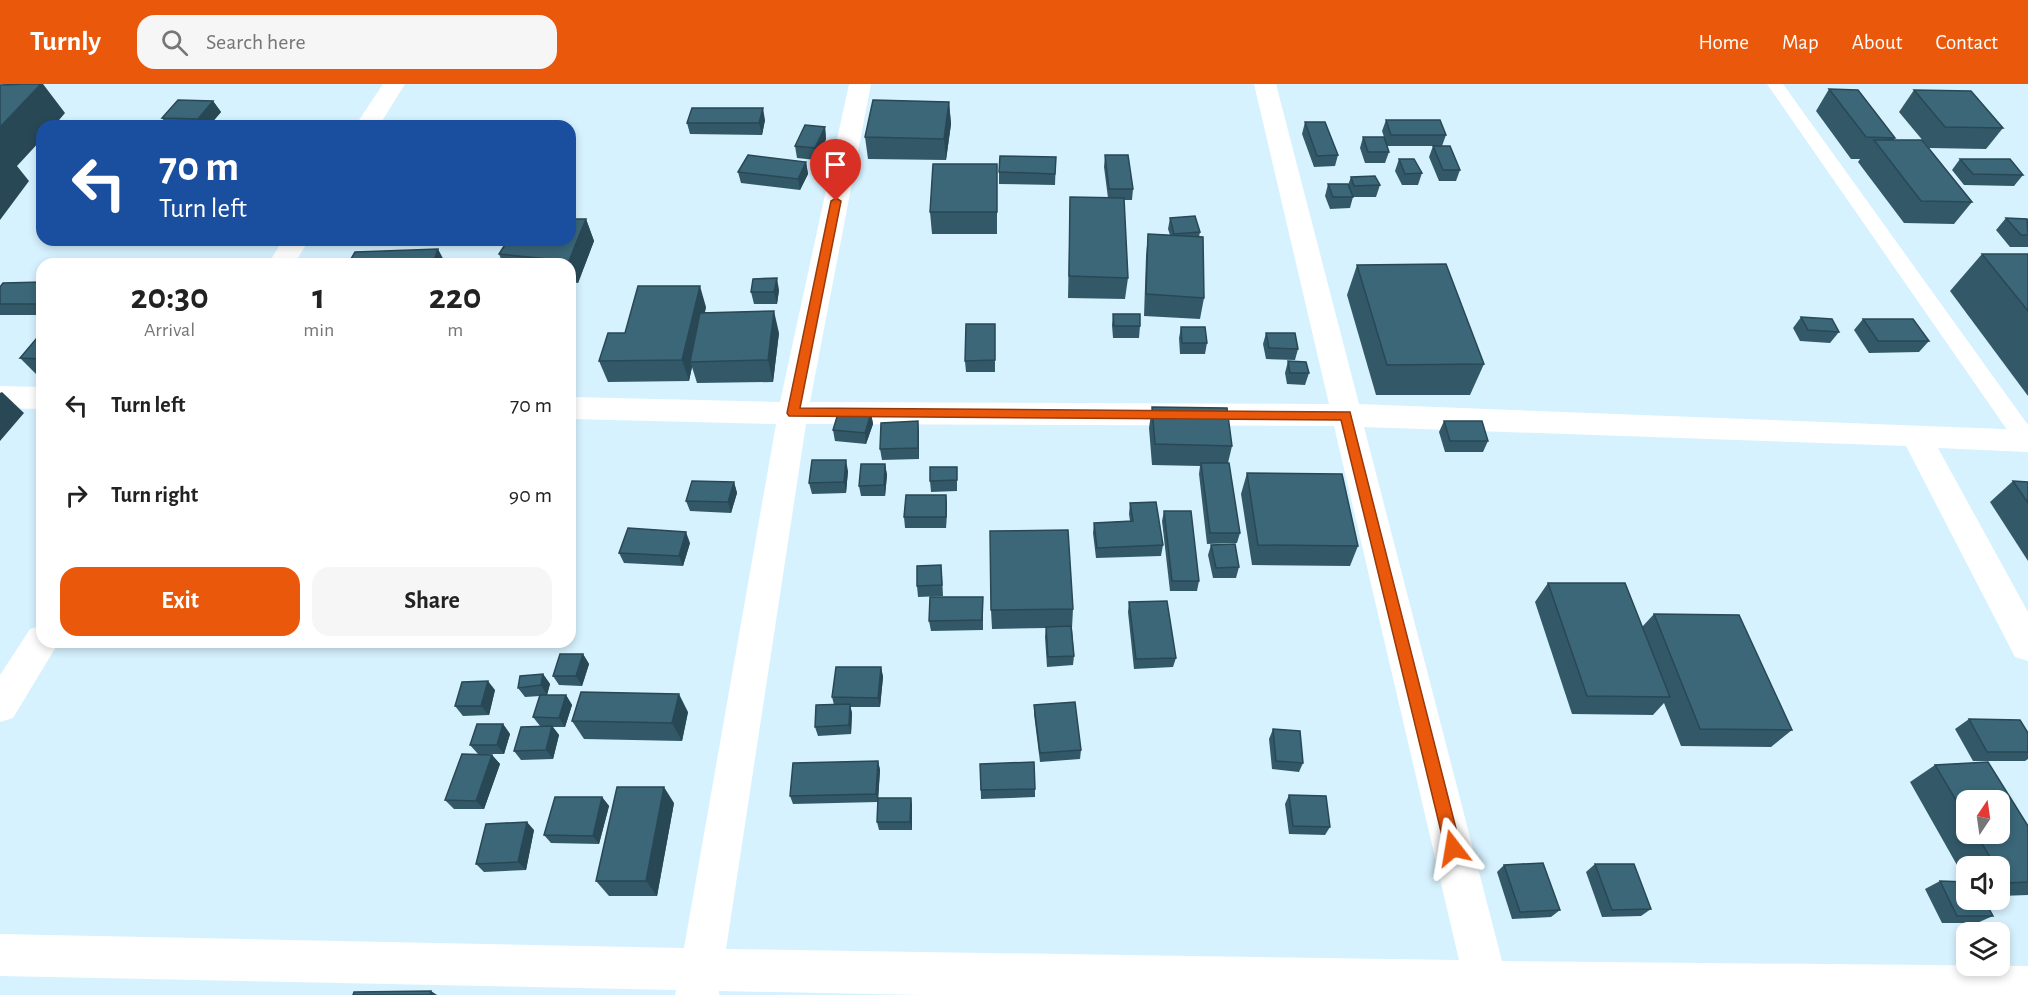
<!DOCTYPE html>
<html lang="en">
<head>
<meta charset="utf-8">
<style>
	:root { --surface:#fff; --page:#f6f6f6; --text:#222; --muted:#767676; --accent:#ea580c }
	body { margin:0; font-family:"Alegreya Sans",sans-serif; background:var(--page); color:var(--text); height:100vh; display:flex; flex-direction:column; font-size:22px; white-space:nowrap }
	* { box-sizing:border-box; margin:0 }
	p { font-size:20px; color:var(--muted) }
	.icon { flex:none; width:33px; height:33px; fill:none; stroke:currentColor; stroke-width:2; stroke-linecap:round; stroke-linejoin:round }
	.map { position:relative; flex:1; overflow:hidden }
	.panel { position:absolute; left:36px; top:174px; width:540px; height:390px; display:flex; flex-direction:column; background:var(--surface); border-radius:18px; box-shadow:0 3px 9px #0003 }
	.panel>* { flex:none }
	.hud { position:absolute; left:36px; top:36px; width:540px; height:126px; border-radius:18px; box-shadow:0 3px 9px #0003; background:#1a4fa0; color:#fff; overflow:hidden }
	.needle { width:39px; rotate:13deg }
	.tools { position:absolute; left:1956px; top:706px; display:grid; gap:12px }
	.tools a { display:grid; place-items:center; width:54px; height:54px; border-radius:12px; background:var(--surface); box-shadow:0 3px 9px #0003; font-size:30px }
	.pin { position:absolute; display:grid; place-items:center; width:51px; height:51px; color:#fff; margin:-62px -26px; border-radius:50% 50% 50% 0; rotate:-45deg; box-shadow:0 0 6px #0007 }
	.pin .icon { rotate:45deg }
	.me { position:absolute; width:66px; margin:-33px; rotate:346deg; stroke-linejoin:round; filter:drop-shadow(0 0 4px #0008) }
	.turn { display:flex; align-items:center; gap:21px; height:126px; padding:0 24px; font-size:27px }
	.turn .icon { width:78px; height:78px; stroke-width:2.5 }
	.turn b { display:block; font-size:42px; line-height:51px }
	.eta { display:flex; justify-content:space-evenly; align-items:center; height:102px; text-align:center }
	.eta b { font-size:36px; font-weight:700; line-height:42px }
	.cta { display:flex; gap:12px; margin-top:auto; padding:12px 24px }
	.cta a { flex:1; height:69px; border-radius:18px; background:var(--accent); color:#fff; font-size:24px; font-weight:700; line-height:69px; text-align:center }
	.cta a+a { background:var(--page); color:var(--text) }
	ul { padding:0; list-style:none }
	li { display:flex; align-items:center; gap:18px; height:90px; padding:0 24px }
	li div { flex:1 }
	li b { display:block; font-size:22px }
	li em { font-style:normal }
	header { display:flex; align-items:center; gap:36px; box-sizing:border-box; height:84px; padding:0 30px; background:var(--accent); color:#fff }
	header strong { font-size:28px }
	nav { display:flex; gap:33px; margin-inline-start:auto; font-size:21px }
	.search { width:420px; height:54px; background:var(--page); display:flex; align-items:center; gap:15px; box-sizing:border-box; padding:0 21px; border-radius:18px; color:var(--muted); font-size:22px }
	.map>svg:first-child { display:block }
	.lines { fill:none; stroke-linecap:round; stroke-linejoin:round }
	.lane { fill:#fff; fill-rule:evenodd }
	.street { fill:#fff; fill-rule:evenodd }
	.wall { fill:#335968; fill-rule:evenodd }
	.shaded-wall { fill:#294855 }
	.building { fill:#3b6779; stroke:#294855; stroke-width:1.5 }
	.route { fill:#ea580c; stroke:#983908; stroke-width:1.5 }
</style>
</head>
<body>
<header>
<strong>Turnly</strong>
<div class="search"><svg class="icon" aria-label="search" viewBox="0 0 24 24"><circle cx="10" cy="10" r="6"/><path d="M15 15l6 6"/></svg>Search here</div>
<nav><a>Home</a><a>Map</a><a>About</a><a>Contact</a></nav>
</header>
<div class="map">
<svg width="2028" height="911" viewBox="0 0 2028 911">
	<rect width="100%" height="100%" fill="#d6f2fe"/>
	<g class="lines">
		<polygon class="lane" points="1767,0 1783,0 2028,341 2028,365 2019,363"/>
		<g class="street">
			<polygon points="383,0 405,0 379,42 355,42"/>
			<path d="M849,0H871L810,318L1329,320L1254,0H1276L1359,320L2028,346V368L1938,364L2028,528V577L2015,573L1906,362L1364,343L1502,877L2028,882V911H922L719,907V911H675L676,906L0,892V850L684,864L776,340L570,335V313L780,318ZM806,340L1334,342L1459,876L726,865Z"/>
			<polygon points="283,156 309,156 294,180 268,180"/>
			<polygon points="0,302 42,303 42,325 0,324"/>
			<polygon points="42,541 42,558 59,558 13,634 0,638 0,591 30,545"/>
		</g>
	</g>
	<g class="wall">
		<polygon points="1829,5 1895,54 1894,56 1972,118 1954,140 1904,139 1858,78 1860,75 1851,75 1816,27"/>
		<polygon points="1914,6 2003,44 1986,65 1929,64 1899,28"/>
		<polygon points="213,17 221,28 209,42 167,42 162,34"/>
		<polygon points="949,18 951,40 946,76 868,75 865,53"/>
		<polygon points="765,36 762,51 690,50 687,39"/>
		<polygon points="1386,36 1446,51 1442,62 1460,86 1456,97 1439,97 1429,73 1433,62 1387,62 1382,47"/>
		<polygon points="1305,38 1338,71 1335,82 1314,83 1302,50"/>
		<polygon points="825,43 826,55 816,76 797,74 795,62"/>
		<polygon points="1363,53 1389,68 1385,79 1365,79 1360,64"/>
		<polygon points="1105,71 1133,105 1132,116 1124,116 1128,194 1125,215 1068,214 1070,113 1108,114 1104,83"/>
		<polygon points="1056,73 1055,101 999,100 999,88"/>
		<polygon points="1399,75 1422,89 1418,101 1402,101 1395,87"/>
		<polygon points="1960,75 2023,91 2014,102 1964,101 1952,86"/>
		<polygon points="806,78 808,90 800,106 741,99 738,88"/>
		<polygon points="997,80 997,150 932,150 930,128"/>
		<polygon points="1351,93 1380,101 1376,113 1353,113 1350,124 1330,125 1325,112 1328,100 1348,101"/>
		<polygon points="1170,134 1200,148 1199,153 1204,214 1200,235 1144,232 1146,172 1148,150 1170,151 1168,145"/>
		<polygon points="2006,134 2028,135 2028,163 2010,163 1996,146"/>
		<polygon points="586,135 594,157 578,199 570,198 570,180 503,180 499,170"/>
		<polygon points="1982,170 2028,170 2028,312 1950,207"/>
		<polygon points="1357,181 1484,280 1470,311 1376,311 1347,211"/>
		<polygon points="42,198 42,231 0,231 0,203"/>
		<polygon points="779,206 777,220 754,220 751,208"/>
		<polygon points="706,223 705,228 779,249 773,298 697,299 692,283 689,297 608,298 599,277"/>
		<polygon points="1113,230 1140,242 1139,254 1113,254 1112,241"/>
		<polygon points="1801,233 1839,248 1830,259 1800,257 1793,244"/>
		<polygon points="1863,235 1929,257 1919,268 1869,269 1854,246"/>
		<polygon points="995,240 995,288 966,288 965,277"/>
		<polygon points="1181,243 1207,259 1205,270 1180,270 1179,254"/>
		<polygon points="42,248 42,295 41,295 20,274"/>
		<polygon points="1266,249 1298,265 1295,276 1266,275 1263,260"/>
		<polygon points="1288,277 1309,289 1305,301 1287,300 1285,289"/>
		<polygon points="1152,323 1232,362 1228,379 1240,449 1237,459 1207,460 1199,390 1200,382 1152,381 1149,344"/>
		<polygon points="871,329 873,340 866,360 835,357 833,346"/>
		<polygon points="1444,337 1488,357 1483,368 1445,368 1439,348"/>
		<polygon points="919,348 919,375 882,376 880,365"/>
		<polygon points="885,380 887,391 885,412 861,412 859,402"/>
		<polygon points="957,383 957,407 931,408 930,397"/>
		<polygon points="848,387 846,409 812,410 809,399"/>
		<polygon points="1247,389 1358,462 1350,482 1252,481 1241,410"/>
		<polygon points="2013,397 2028,398 2028,477 1990,418"/>
		<polygon points="734,398 737,409 731,429 690,427 686,417"/>
		<polygon points="946,411 947,421 946,444 905,444 904,433"/>
		<polygon points="1130,419 1163,461 1161,472 1096,474 1093,449 1094,439 1130,437 1129,430"/>
		<polygon points="1164,427 1199,497 1197,507 1170,507 1162,437"/>
		<polygon points="690,459 683,482 624,479 619,469"/>
		<polygon points="1211,461 1239,483 1236,494 1213,494 1208,471"/>
		<polygon points="942,491 943,512 918,513 917,502"/>
		<polygon points="1548,499 1642,543 1654,530 1792,646 1771,663 1681,662 1664,619 1653,631 1572,630 1535,518"/>
		<polygon points="1129,518 1176,574 1173,583 1134,585 1128,528"/>
		<polygon points="983,523 983,546 931,547 929,537"/>
		<polygon points="1073,525 1072,544 1074,572 1073,581 1047,583 1045,553 1046,544 992,545 991,526"/>
		<polygon points="583,570 589,580 582,602 559,601 553,592"/>
		<polygon points="881,583 883,593 880,623 850,623 852,629 851,650 818,652 815,643 834,621 832,613"/>
		<polygon points="543,590 550,600 547,611 566,611 572,621 565,643 553,643 559,651 553,675 521,676 514,667 540,642 533,633 540,612 525,613 518,604"/>
		<polygon points="495,606 489,631 463,632 455,622"/>
		<polygon points="1034,621 1081,666 1080,675 1040,678 1034,630"/>
		<polygon points="688,628 682,657 584,655 572,637"/>
		<polygon points="1969,635 2028,649 2028,675 2025,677 1973,677 1955,645"/>
		<polygon points="503,640 510,650 504,670 484,670 492,671 500,680 484,725 454,725 445,716 478,670 470,661"/>
		<polygon points="1273,645 1303,679 1299,688 1272,685 1269,655"/>
		<polygon points="878,677 880,686 878,714 911,714 912,722 912,746 879,746 877,738 878,718 793,720 790,712"/>
		<polygon points="980,680 1035,705 1035,713 981,715"/>
		<path d="M1935,681L2028,742V811L2000,812V783H1966V797L1910,698ZM1966,717L2000,750H1966Z"/>
		<polygon points="1289,711 1330,743 1325,751 1289,750 1285,720"/>
		<polygon points="602,713 609,722 599,760 551,759 544,751"/>
		<polygon points="674,719 657,812 609,812 596,797"/>
		<polygon points="534,746 526,786 484,788 476,780"/>
		<polygon points="1595,780 1651,825 1641,832 1602,833 1586,788"/>
		<polygon points="1504,781 1560,826 1551,833 1512,835 1497,788"/>
		<polygon points="1940,797 1993,832 1977,839 1942,839 1925,805"/>
	</g>
	<g class="shaded-wall">
		<polygon points="41,0 43,0 65,29 54,42 42,42 42,55 17,82 29,97 0,136 0,43"/>
		<polygon points="213,17 221,28 209,42 203,42 198,35"/>
		<polygon points="949,18 951,40 946,76 944,55"/>
		<polygon points="763,24 765,36 762,51 759,39"/>
		<polygon points="825,43 826,55 816,76 815,64"/>
		<polygon points="806,78 808,90 800,106 798,95"/>
		<polygon points="586,135 594,157 578,199 569,177"/>
		<polygon points="438,165 446,180 433,180"/>
		<polygon points="777,194 779,206 777,220 774,208"/>
		<polygon points="700,202 706,223 693,277 690,278 692,283 689,297 682,276"/>
		<polygon points="774,227 779,249 773,298 768,276"/>
		<polygon points="2,308 24,329 0,357 0,309"/>
		<polygon points="871,329 873,340 866,360 865,349"/>
		<polygon points="918,337 919,348 919,375 918,364"/>
		<polygon points="846,376 848,387 846,409 844,398"/>
		<polygon points="885,380 887,391 885,412 884,401"/>
		<polygon points="734,398 737,409 731,429 728,418"/>
		<polygon points="946,411 947,421 946,444"/>
		<polygon points="686,448 690,459 683,482 679,472"/>
		<polygon points="583,570 589,580 582,602 576,592"/>
		<polygon points="881,583 883,593 880,623 878,614"/>
		<polygon points="543,590 550,600 547,611 541,601"/>
		<polygon points="488,597 495,606 489,631 481,622"/>
		<polygon points="679,610 688,628 682,657 672,639"/>
		<polygon points="566,611 572,621 565,643 559,634"/>
		<polygon points="850,620 852,629 851,650 849,641"/>
		<polygon points="503,640 510,650 504,670 497,661"/>
		<polygon points="552,642 559,651 553,675 546,666"/>
		<polygon points="492,671 500,680 484,725 476,717"/>
		<polygon points="878,677 880,686 878,718 876,710"/>
		<polygon points="664,703 674,719 657,812 646,797"/>
		<polygon points="602,713 609,722 599,760 593,752"/>
		<polygon points="911,714 912,722 912,746 910,738"/>
		<polygon points="527,738 534,746 526,786 518,778"/>
		<polygon points="431,907 437,911 430,911"/>
	</g>
	<g class="building">
		<polygon points="26,0 41,0 0,43 0,1"/>
		<polygon points="1829,5 1858,6 1895,54 1866,53"/>
		<polygon points="1914,6 1971,7 2003,44 1945,43"/>
		<polygon points="178,16 213,17 198,35 162,34"/>
		<polygon points="873,16 949,18 944,55 865,53"/>
		<polygon points="692,24 763,24 759,39 687,39"/>
		<polygon points="1386,36 1440,36 1446,51 1391,51"/>
		<polygon points="1305,38 1325,38 1338,71 1317,72"/>
		<polygon points="80,39 143,40 141,42 76,42"/>
		<polygon points="805,41 825,43 815,64 795,62"/>
		<polygon points="1363,53 1384,53 1389,68 1368,68"/>
		<polygon points="1874,56 1922,56 1972,118 1921,117"/>
		<polygon points="1433,62 1450,62 1460,86 1443,86"/>
		<polygon points="748,71 806,78 798,95 738,88"/>
		<polygon points="1105,71 1128,71 1133,105 1109,105"/>
		<polygon points="1000,72 1056,73 1055,90 999,88"/>
		<polygon points="1399,75 1414,75 1422,89 1405,90"/>
		<polygon points="1960,75 2010,75 2023,91 1973,90"/>
		<polygon points="933,80 997,80 997,128 930,128"/>
		<polygon points="1375,92 1380,101 1354,102 1351,93"/>
		<polygon points="1328,100 1348,100 1353,113 1333,113"/>
		<polygon points="1070,113 1124,114 1128,194 1069,192"/>
		<polygon points="1195,132 1200,148 1174,150 1170,134"/>
		<polygon points="2006,134 2027,135 2028,151 2021,151"/>
		<polygon points="570,135 586,135 569,177 499,170 508,156 570,156"/>
		<polygon points="1148,150 1203,153 1204,214 1146,210"/>
		<polygon points="438,165 433,180 348,180 355,168"/>
		<polygon points="1982,170 2028,170 2028,227"/>
		<polygon points="1446,180 1484,280 1387,281 1357,181"/>
		<polygon points="777,194 774,208 751,208 753,195"/>
		<polygon points="42,198 42,216 39,220 0,220 0,203 3,199"/>
		<polygon points="638,202 700,202 682,276 599,277 608,249 625,249"/>
		<polygon points="774,227 768,276 690,278 700,229"/>
		<polygon points="1113,230 1140,230 1140,242 1114,242"/>
		<polygon points="1801,233 1832,235 1839,248 1808,246"/>
		<polygon points="1863,235 1913,235 1929,257 1878,257"/>
		<polygon points="966,240 995,240 995,276 965,277"/>
		<polygon points="1181,243 1205,243 1207,259 1182,259"/>
		<polygon points="42,248 42,275 20,274"/>
		<polygon points="1266,249 1295,249 1298,265 1269,264"/>
		<polygon points="1288,277 1306,278 1309,289 1290,289"/>
		<polygon points="1152,323 1227,324 1232,362 1155,360"/>
		<polygon points="839,326 871,329 865,349 833,346"/>
		<polygon points="918,337 918,364 880,365 881,339"/>
		<polygon points="1444,337 1482,337 1488,357 1450,357"/>
		<polygon points="812,376 846,376 844,398 809,399"/>
		<polygon points="1201,379 1229,379 1240,449 1210,449"/>
		<polygon points="861,380 885,380 884,401 859,402"/>
		<polygon points="930,383 957,383 957,396 930,397"/>
		<polygon points="1247,389 1342,390 1358,462 1258,461"/>
		<polygon points="692,397 734,398 728,418 686,417"/>
		<polygon points="2013,397 2028,398 2028,419"/>
		<polygon points="906,411 946,411 946,433 904,433"/>
		<polygon points="1156,418 1163,461 1097,464 1094,439 1133,437 1130,419"/>
		<polygon points="1164,427 1191,427 1199,497 1172,497"/>
		<polygon points="628,444 686,448 679,472 619,469"/>
		<polygon points="1068,446 1073,525 991,526 990,447"/>
		<polygon points="1235,460 1239,483 1216,484 1211,461"/>
		<polygon points="941,481 942,501 917,502 917,482"/>
		<polygon points="1548,499 1625,499 1670,613 1587,612"/>
		<polygon points="930,513 983,513 982,536 929,537"/>
		<polygon points="1167,517 1176,574 1136,575 1129,518"/>
		<polygon points="1654,530 1739,531 1792,646 1700,645"/>
		<polygon points="1071,542 1074,572 1048,573 1046,543"/>
		<polygon points="560,570 583,570 576,592 553,592"/>
		<polygon points="836,583 881,583 878,614 832,613"/>
		<polygon points="543,590 541,601 518,604 520,592"/>
		<polygon points="488,597 481,622 455,622 462,598"/>
		<polygon points="581,608 679,610 672,639 572,637"/>
		<polygon points="540,611 566,611 559,634 533,633"/>
		<polygon points="1075,618 1081,666 1040,669 1034,621"/>
		<polygon points="850,620 849,641 815,643 816,621"/>
		<polygon points="1969,635 2020,636 2028,649 2028,668 1987,668"/>
		<polygon points="477,640 503,640 497,661 470,661"/>
		<polygon points="552,642 546,666 514,667 521,643"/>
		<polygon points="1273,645 1300,647 1303,679 1276,677"/>
		<polygon points="462,670 492,671 476,717 445,716"/>
		<polygon points="878,677 876,710 790,712 793,679"/>
		<polygon points="1034,678 1035,705 981,706 980,680"/>
		<polygon points="1988,678 2028,742 2028,798 2006,799 2000,789 2000,783 1996,783 1976,750 2000,750 2000,717 1966,717 1966,733 1935,681"/>
		<polygon points="617,703 664,703 646,797 596,797"/>
		<polygon points="1289,711 1326,712 1330,743 1293,742"/>
		<polygon points="555,713 602,713 593,752 544,751"/>
		<polygon points="878,714 911,714 910,738 877,738"/>
		<polygon points="527,738 518,778 476,780 486,740"/>
		<polygon points="1543,779 1560,826 1520,828 1504,781"/>
		<polygon points="1595,780 1634,780 1651,825 1612,826"/>
		<polygon points="1940,797 1966,798 1966,816 1984,816 1993,832 1957,832"/>
		<polygon points="431,907 430,911 353,911 354,908"/>
	</g>
	<polygon class="route" points="836,114 841,117 800,324 1350,328 1461,764 1459,769 1453,772 1447,769 1445,764 1341,336 789,332 787,329 831,117"/>
</svg>
<div class="tools">
<a><svg class="needle" viewBox="-14 -14 28 28"><path d="M0-13l5 13h-10z" fill="#e53935"/><path d="M0 13l5-13h-10z" fill="#767676"/></svg></a>
<a><svg class="icon" aria-label="sound" viewBox="0 0 24 24"><path d="M4 9h4l5-4v14l-5-4H4zM17 9q2 3 0 6"/></svg></a>
<a><svg class="icon" aria-label="layers" viewBox="0 0 24 24"><path d="M12 4l9 5-9 5-9-5zM3 14l9 5 9-5"/></svg></a>
</div>
<div class="pin" style="left:836px;top:117px;background:#d93025"><svg class="icon" aria-label="arrive" viewBox="0 0 24 24"><path d="M6 21V4h12l-3 4 3 4H6"/></svg></div>
<svg class="me" style="left:1453px;top:764px" viewBox="-20 -20 40 40"><path d="M0-17L14 15 0 8-14 15z" fill="#ea580c" stroke="#fff" stroke-width="4"/></svg>
<div class="hud">
<div class="turn"><svg class="icon" aria-label="left" viewBox="0 0 24 24"><path d="M17 20v-9H6M10 6l-5 5 5 5"/></svg><div><b>70 m</b>Turn left</div></div>
</div>
<section class="panel">
<div class="eta">
<div><b>20:30</b><p>Arrival</p></div>
<div><b>1</b><p>min</p></div>
<div><b>220</b><p>m</p></div>
</div>
<ul>
<li><svg class="icon" aria-label="left" viewBox="0 0 24 24"><path d="M17 20v-9H6M10 6l-5 5 5 5"/></svg><div><b>Turn left</b></div><em>70 m</em></li>
<li><svg class="icon" aria-label="right" viewBox="0 0 24 24"><path d="M7 20v-9h11M14 6l5 5-5 5"/></svg><div><b>Turn right</b></div><em>90 m</em></li>
</ul>
<div class="cta"><a>Exit</a><a>Share</a></div>
</section>
</div>
</body>
</html>
